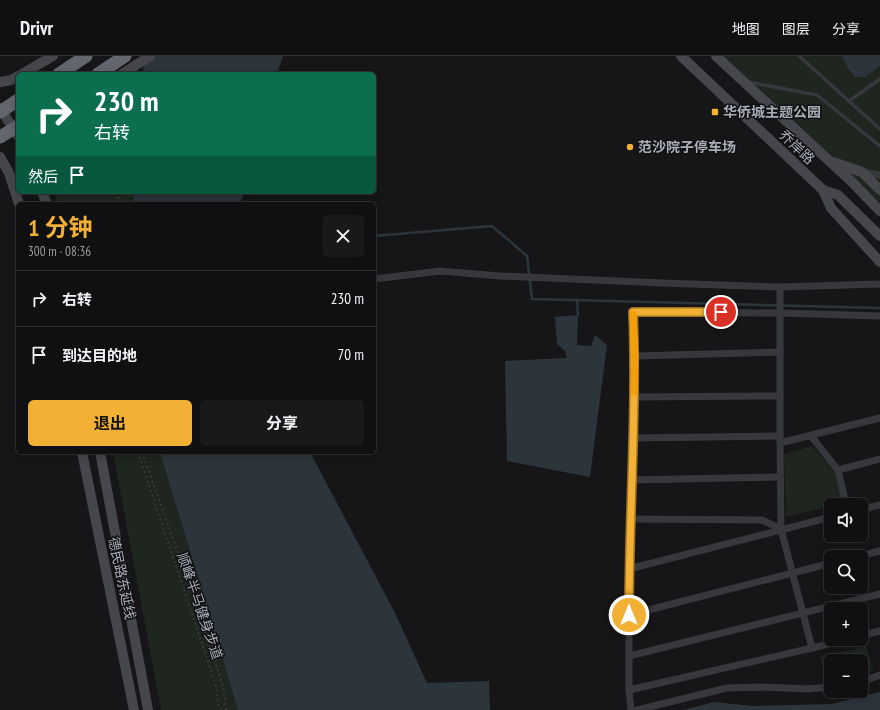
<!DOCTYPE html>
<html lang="zh">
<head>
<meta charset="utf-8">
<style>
	:root { --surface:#101012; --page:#19191b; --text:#f1f3f6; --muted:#9c9d9f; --line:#303032; --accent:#f2b134 }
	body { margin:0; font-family:"PT Sans Narrow","Noto Sans SC",sans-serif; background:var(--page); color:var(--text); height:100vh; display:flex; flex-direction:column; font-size:15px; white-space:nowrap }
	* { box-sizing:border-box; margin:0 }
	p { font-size:13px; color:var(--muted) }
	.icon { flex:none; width:22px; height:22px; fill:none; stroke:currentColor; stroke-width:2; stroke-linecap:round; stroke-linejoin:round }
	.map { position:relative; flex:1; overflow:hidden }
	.side { position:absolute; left:16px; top:146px; width:360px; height:252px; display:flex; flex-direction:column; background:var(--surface); border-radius:6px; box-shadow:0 2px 10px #0003,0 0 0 1px var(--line) }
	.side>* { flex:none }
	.banner { position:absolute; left:16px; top:16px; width:360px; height:122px; border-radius:6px; box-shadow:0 2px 10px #0003,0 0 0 1px var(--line); background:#0b6e4f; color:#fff; overflow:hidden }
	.tools { position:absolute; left:824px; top:442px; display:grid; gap:8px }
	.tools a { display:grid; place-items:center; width:44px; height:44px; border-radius:6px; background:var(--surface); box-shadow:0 2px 10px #0003,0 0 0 1px var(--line); font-size:20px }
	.pin { position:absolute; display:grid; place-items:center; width:34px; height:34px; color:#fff; margin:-17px; border:2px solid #fff; border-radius:50%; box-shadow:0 1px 4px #0007 }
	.me { position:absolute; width:44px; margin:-22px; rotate:0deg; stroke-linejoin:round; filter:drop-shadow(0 0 3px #0008) }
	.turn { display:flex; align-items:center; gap:14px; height:84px; padding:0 12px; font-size:18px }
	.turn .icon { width:52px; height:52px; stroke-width:2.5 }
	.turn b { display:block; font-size:28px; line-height:34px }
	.then { display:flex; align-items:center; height:38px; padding:0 12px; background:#0003; gap:8px; font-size:15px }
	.round { display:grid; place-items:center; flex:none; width:42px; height:42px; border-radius:6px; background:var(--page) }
	.head { display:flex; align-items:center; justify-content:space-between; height:68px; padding:0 12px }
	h1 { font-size:24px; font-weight:700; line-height:30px; color:var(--accent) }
	.action { display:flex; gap:8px; margin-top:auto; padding:8px 12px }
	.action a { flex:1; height:46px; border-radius:6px; background:var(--accent); color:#111; font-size:16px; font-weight:700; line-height:46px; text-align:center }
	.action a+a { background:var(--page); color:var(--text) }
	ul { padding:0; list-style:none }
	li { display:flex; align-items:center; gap:12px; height:56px; padding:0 12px; border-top:1px solid var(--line) }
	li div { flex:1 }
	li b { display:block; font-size:15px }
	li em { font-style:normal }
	header { display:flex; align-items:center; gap:24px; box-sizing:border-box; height:56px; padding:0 20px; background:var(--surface); border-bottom:1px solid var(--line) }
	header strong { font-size:19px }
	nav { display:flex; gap:22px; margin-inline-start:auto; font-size:14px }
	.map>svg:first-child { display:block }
	.green { fill:#1e261f }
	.water { fill:#2c353c }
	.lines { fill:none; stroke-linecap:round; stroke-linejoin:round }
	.stream { stroke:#2c353c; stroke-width:2.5 }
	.path { stroke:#3d3f44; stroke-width:1.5; stroke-dasharray:2 3; stroke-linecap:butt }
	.lane { stroke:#37383d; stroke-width:3.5 }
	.street { stroke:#37383d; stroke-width:7 }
	.secondary { stroke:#45474d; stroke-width:10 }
	.highway { stroke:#63666e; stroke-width:13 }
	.route-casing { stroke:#9d7322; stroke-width:10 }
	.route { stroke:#f2b134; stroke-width:7 }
	.slow { stroke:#f59e0b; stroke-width:7 }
	.poi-dot { fill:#f2b134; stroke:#111113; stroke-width:1.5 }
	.labels { text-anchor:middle; stroke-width:3; stroke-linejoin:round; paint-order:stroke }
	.poi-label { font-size:14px; font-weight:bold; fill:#a8adb8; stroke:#111113; text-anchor:start }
	.street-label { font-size:14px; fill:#a8adb8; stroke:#111113 }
</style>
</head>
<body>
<header>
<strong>Drivr</strong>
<nav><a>地图</a><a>图层</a><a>分享</a></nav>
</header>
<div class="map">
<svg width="880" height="654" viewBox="0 0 880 654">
	<rect width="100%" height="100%" fill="#161618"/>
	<g class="green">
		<polygon points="716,0 880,0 880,147 812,89"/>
		<polygon points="54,136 134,136 133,148 58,148"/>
		<polygon points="812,390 834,415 844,447 831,449 831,450 786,461 784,398"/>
		<polygon points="113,396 160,396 238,654 161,654"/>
		<polygon points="866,590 873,615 861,618 861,605 831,605 831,626 827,627 820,601"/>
	</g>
	<g class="water">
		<polygon points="144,0 283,0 277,18 143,18"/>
		<polygon points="842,0 880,0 880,10 865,21 855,21 848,12"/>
		<polygon points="134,136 244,136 240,148 133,148"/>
		<polygon points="578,259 577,289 591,290 595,279 607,289 590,421 507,405 505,305 567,302 565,295 557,288 555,261"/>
		<polygon points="160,396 310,396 395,557 427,627 489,625 490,654 238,654"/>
		<polygon points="880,636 880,654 683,654 714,646 752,650 831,648"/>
	</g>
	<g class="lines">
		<g class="stream">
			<polyline points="374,180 492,170 527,200 532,243 880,252"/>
			<polyline points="577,244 578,259"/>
		</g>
		<g class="path">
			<polyline points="116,148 117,136"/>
			<polyline points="119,148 120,136"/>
			<polyline points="138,396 216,630 219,654"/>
			<polyline points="142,396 188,525 223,630 226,654"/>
		</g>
		<g class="lane">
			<polyline points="799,0 880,73"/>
			<polyline points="748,26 817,39 880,90"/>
			<polyline points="849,45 880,23"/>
		</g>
		<g class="street">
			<polyline points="862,116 880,119"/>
			<polyline points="374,223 440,215 500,220 662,227 780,231 879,228 880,229"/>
			<polyline points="780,231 780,380 781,473 812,592 848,583"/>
			<polyline points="635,300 780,296"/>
			<polyline points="634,341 780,340"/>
			<polyline points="811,380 838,414"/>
			<polyline points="632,382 780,380"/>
			<polyline points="780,387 880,362"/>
			<polyline points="631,424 780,421"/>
			<polyline points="846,449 838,414 880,403"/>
			<polyline points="861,454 880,449"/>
			<polyline points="831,461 629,513 635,300 633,256 780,257 880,260"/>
			<polyline points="630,463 762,464 781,473"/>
			<polyline points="856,501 880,495"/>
			<polyline points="629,513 629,634 812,592"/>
			<polyline points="629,559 831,507"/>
			<polyline points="861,580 880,575"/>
			<polyline points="629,600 880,538"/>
			<polyline points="861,626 880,619"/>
			<polyline points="629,634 631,654"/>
			<polyline points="637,654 727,632 760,631 808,633 831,631"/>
		</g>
		<g class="secondary">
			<polyline points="681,0 823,134 838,139 880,180"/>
			<polyline points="716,0 851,125 880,155"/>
			<polyline points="22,18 53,0"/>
			<polyline points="122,18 150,0"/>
			<polyline points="0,26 11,24 18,20"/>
			<polyline points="0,52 18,80"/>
			<polyline points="0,101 9,117 19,148"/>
			<polyline points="833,106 862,116 880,134"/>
			<polyline points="823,134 831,152 880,206"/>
			<polyline points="42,136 47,148"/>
			<polyline points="82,396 134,654"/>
			<polyline points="100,396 148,654"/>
		</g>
		<g class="highway">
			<polyline points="59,18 86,0"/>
			<polyline points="98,18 125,0"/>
			<polyline points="0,56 18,44"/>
			<polyline points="0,81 18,70"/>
		</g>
	</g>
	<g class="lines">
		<g class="route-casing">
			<path id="route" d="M629,559C629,458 637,357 633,256H721"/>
		</g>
		<use href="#route" class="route"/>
		<polyline class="slow" points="633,258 635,300 634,336"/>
	</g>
	<g class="poi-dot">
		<rect x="711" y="52" width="8" height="8" rx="2"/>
		<circle cx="630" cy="91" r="4"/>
	</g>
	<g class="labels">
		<g class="poi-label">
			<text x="723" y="61">华侨城主题公园</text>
			<text x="638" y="96">范沙院子停车场</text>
		</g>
		<g class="street-label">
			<text transform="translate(797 91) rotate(43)" y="5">乔岸路</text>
			<text transform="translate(122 522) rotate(78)" y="5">德民路东延线</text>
			<text transform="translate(200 550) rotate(71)" y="5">顺峰半马健身步道</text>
		</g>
	</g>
</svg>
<div class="tools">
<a><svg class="icon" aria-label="sound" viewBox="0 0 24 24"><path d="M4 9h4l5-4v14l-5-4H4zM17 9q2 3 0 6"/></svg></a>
<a><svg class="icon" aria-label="search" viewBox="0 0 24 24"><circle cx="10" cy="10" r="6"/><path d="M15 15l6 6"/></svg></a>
<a>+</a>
<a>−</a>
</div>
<div class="pin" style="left:721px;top:256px;background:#d93025"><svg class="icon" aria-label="arrive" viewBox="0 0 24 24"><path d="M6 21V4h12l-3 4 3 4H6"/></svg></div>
<svg class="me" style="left:629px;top:559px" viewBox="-20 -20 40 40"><circle r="17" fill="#f2b134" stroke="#fff" stroke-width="3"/><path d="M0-11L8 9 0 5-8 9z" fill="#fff"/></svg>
<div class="banner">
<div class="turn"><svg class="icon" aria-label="right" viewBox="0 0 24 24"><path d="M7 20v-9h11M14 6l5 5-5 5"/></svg><div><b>230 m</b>右转</div></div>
<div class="then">然后<svg class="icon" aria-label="arrive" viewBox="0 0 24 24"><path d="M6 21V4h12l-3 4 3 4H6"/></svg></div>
</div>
<section class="side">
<div class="head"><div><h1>1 分钟</h1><p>300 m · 08:36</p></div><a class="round"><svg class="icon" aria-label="close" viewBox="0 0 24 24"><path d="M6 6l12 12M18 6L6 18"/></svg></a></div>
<ul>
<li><svg class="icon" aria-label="right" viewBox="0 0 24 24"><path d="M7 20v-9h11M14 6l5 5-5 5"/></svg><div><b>右转</b></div><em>230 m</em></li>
<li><svg class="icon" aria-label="arrive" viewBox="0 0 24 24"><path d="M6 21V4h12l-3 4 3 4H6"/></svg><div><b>到达目的地</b></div><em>70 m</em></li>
</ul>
<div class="action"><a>退出</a><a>分享</a></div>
</section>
</div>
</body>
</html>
